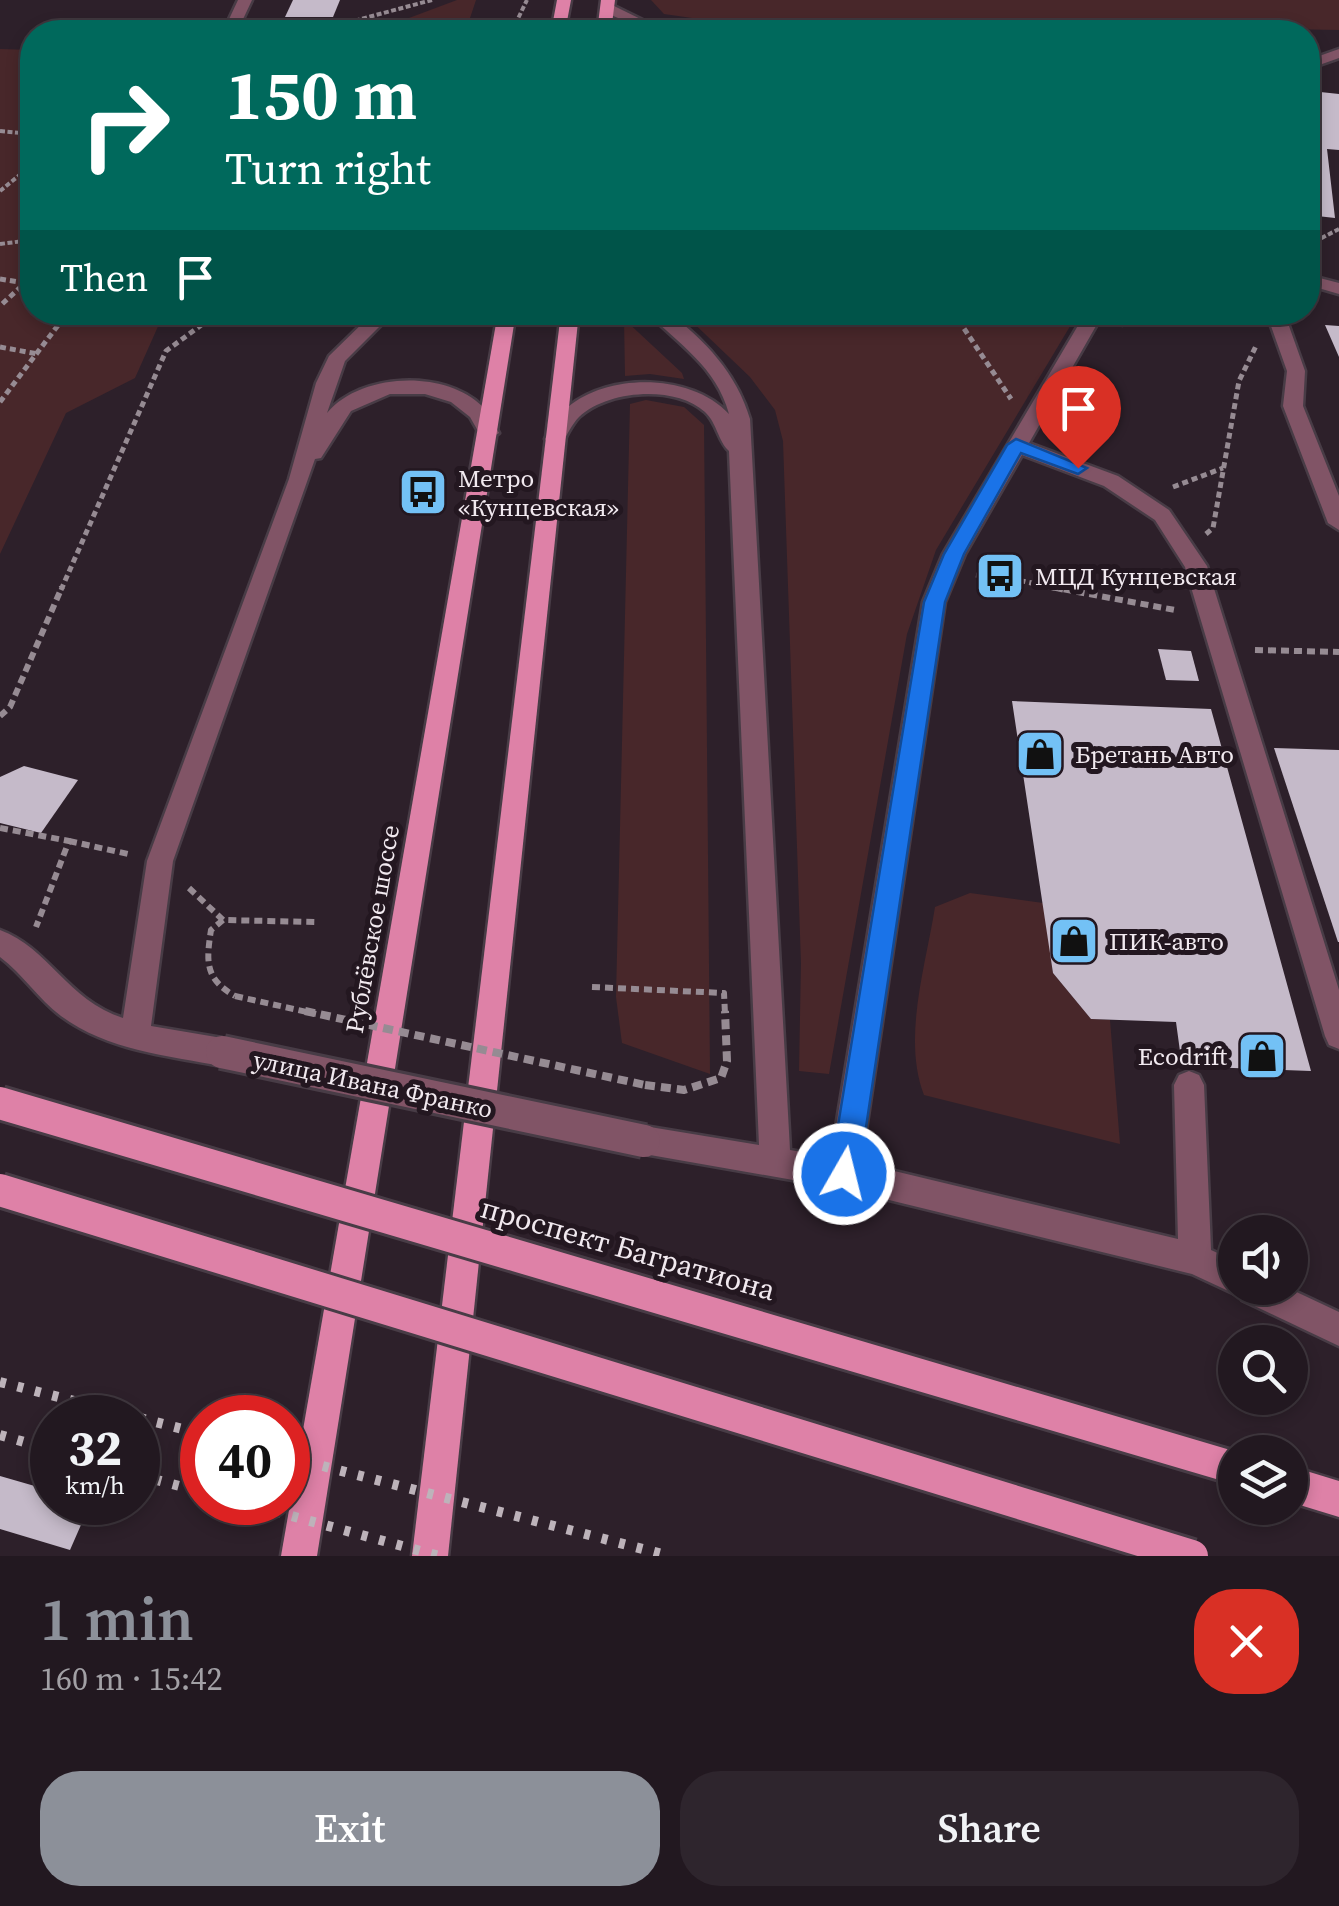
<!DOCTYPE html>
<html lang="en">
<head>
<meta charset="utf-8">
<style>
	:root { --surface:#221820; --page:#2e252d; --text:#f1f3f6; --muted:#a2a0a5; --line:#3f373e; --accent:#8c9099 }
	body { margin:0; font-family:"Source Serif 4",serif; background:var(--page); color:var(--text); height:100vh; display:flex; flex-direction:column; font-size:38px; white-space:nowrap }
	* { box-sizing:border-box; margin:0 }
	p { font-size:32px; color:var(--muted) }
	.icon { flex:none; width:55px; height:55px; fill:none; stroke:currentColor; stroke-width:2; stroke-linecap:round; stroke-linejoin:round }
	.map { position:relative; height:1556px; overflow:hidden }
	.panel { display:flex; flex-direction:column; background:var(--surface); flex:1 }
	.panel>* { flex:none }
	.banner { position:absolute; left:20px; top:20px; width:1300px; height:305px; border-radius:40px; box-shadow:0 5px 15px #0003,0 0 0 2px var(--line); background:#00695c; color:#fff; overflow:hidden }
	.fabs { position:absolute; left:1218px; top:1215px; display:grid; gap:20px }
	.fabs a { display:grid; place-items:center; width:90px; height:90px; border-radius:50%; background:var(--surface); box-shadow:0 5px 15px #0003,0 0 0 2px var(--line); font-size:50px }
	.speed { position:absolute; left:30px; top:1395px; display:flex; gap:20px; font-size:50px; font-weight:700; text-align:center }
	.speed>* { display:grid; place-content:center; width:130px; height:130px; border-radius:50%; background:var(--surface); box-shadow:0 5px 15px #0003,0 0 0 2px var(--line); line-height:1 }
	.speed small { font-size:25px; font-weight:400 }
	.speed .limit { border:15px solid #d22; background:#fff; color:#111 }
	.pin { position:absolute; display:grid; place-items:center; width:85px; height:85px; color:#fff; margin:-102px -42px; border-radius:50% 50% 50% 0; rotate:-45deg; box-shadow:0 0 10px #0007 }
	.pin .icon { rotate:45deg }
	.me { position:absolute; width:110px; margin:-55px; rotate:8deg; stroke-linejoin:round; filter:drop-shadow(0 0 8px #0008) }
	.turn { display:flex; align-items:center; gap:35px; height:210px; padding:0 40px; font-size:45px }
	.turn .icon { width:130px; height:130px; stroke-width:2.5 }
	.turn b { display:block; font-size:70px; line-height:85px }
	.then { display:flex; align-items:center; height:95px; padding:0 40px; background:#0003; gap:20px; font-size:38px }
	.round { display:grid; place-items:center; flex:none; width:105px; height:105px; border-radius:40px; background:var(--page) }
	.head { display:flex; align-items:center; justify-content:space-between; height:170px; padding:0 40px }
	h1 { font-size:60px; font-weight:600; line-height:75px; color:var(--accent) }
	.cta { display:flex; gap:20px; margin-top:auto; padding:20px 40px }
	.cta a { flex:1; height:115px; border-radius:40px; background:var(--accent); color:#fff; font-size:40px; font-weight:600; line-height:115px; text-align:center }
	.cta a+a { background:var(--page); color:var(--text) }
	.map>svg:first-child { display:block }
	.green { fill:#48272a }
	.building { fill:#c5bac9 }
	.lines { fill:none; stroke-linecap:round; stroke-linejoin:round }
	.minor-casing { stroke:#483c46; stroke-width:5 }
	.major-casing { stroke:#483c46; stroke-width:5 }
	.path-far3 { stroke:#968b93; stroke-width:4; stroke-dasharray:5 2.5; stroke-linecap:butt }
	.path-far2 { stroke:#968b93; stroke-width:5; stroke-dasharray:6 4; stroke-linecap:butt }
	.path-far1 { stroke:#968b93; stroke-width:6; stroke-dasharray:8 5; stroke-linecap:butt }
	.path { stroke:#968b93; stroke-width:8; stroke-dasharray:10 6; stroke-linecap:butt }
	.minor { fill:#815466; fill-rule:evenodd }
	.major { fill:#de81a7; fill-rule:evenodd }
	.rail { stroke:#bdb3ba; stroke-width:10; stroke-dasharray:6 12; stroke-linecap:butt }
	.minor-bridge-casing { stroke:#483c46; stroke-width:38; stroke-linecap:butt }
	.major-bridge-casing { stroke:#483c46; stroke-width:38; stroke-linecap:butt }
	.path-bridge-far1 { stroke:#968b93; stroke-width:6; stroke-dasharray:8 5; stroke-linecap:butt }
	.path-bridge { stroke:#968b93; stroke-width:8; stroke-dasharray:10 6; stroke-linecap:butt }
	.minor-bridge { stroke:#815466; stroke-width:32 }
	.major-bridge { stroke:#de81a7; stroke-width:32 }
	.route { fill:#1a73e8; stroke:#114b97; stroke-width:2.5 }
	.labels { text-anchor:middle; stroke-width:10; stroke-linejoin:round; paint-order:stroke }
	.poi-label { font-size:25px; fill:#f1e9ef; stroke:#231720; text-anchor:start }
	.street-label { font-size:25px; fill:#f1e9ef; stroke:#231720 }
	.near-street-label { font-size:30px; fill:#f1e9ef; stroke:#231720 }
</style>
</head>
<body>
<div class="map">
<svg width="1339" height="1556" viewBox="0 0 1339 1556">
	<rect width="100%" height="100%" fill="#2d202a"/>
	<g class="green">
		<polygon points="457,0 476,0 468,24 404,24 409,18"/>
		<polygon points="651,0 1339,0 1339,30 692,18 664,14"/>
		<polygon points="0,49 32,50 32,65 24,78 32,79 32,312 164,313 135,378 66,413 0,554"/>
		<polygon points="683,313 1078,313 936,550 907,634 829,1074 799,1071 801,963 783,441 775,410 750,377"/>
		<polygon points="624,319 682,373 684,379 650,374 625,376"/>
		<polygon points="646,400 684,407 704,425 710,1074 622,1043 616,997 630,404"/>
		<path d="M970,893L1043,903L1053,973L1091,1019L1110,1020L1120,1144L924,1095C902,1038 926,965 935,907Z"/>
	</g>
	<g class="building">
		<polygon points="293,0 340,0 333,17 285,17"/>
		<polygon points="1311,91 1339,94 1339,150 1327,149 1335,218 1308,215 1308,147 1317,148"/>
		<polygon points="1325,325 1339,326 1339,357"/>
		<polygon points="1158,649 1191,651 1199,681 1166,680"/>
		<polygon points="1012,701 1211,709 1311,1071 1182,1066 1176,1022 1091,1019 1053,973"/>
		<polygon points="1274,748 1339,750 1339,942 1338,942"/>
		<polygon points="24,766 78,780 41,833 0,823 0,777"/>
		<polygon points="0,1476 52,1491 52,1502 91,1502 70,1550 0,1529"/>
	</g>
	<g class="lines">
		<g class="minor-casing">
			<g id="minor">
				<polygon points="238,0 252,0 237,32 223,32"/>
				<polygon points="602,5 612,5 667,32 650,32 602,11"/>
				<polygon points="1339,49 1339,58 1308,69 1308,60"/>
				<polygon points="1308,275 1339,283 1339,294 1308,285"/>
				<path d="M374,312H394L345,361L327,413C360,373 444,369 482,406C489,413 494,424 499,433L489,439L482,438L470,417L451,402L425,394H390L351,411L321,458L315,459L173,861L151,1026L222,1038L232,1042L237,1052L232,1062L222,1066C168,1056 107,1050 61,1016C38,999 23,974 0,957V930C49,948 67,1000 123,1018L147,861L289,479L316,383L329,356Z"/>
				<path d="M647,312H668C705,340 737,374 750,419L790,1150L831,1157L923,602L943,554L1086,312H1104L1029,443L1118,476L1169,510L1207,566L1339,990V1049L1329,1045L1325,1036L1185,567L1155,520L1104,486L1022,455L965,554L945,602L861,1163L1178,1239L1174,1085L1179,1075L1189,1071L1199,1075L1204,1085L1211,1250L1235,1261V1288H1288L1339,1312V1346L1242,1300L1240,1292L1235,1294L1192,1274L844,1189L633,1152L629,1141L633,1130L644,1126L759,1145L729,451C718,441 717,423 705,412C675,385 608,390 579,417C572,424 567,435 562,444H548L545,439C551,428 558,415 568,407C610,372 692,374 729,414C716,366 679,345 647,312Z"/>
				<polygon points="1266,312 1284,312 1305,371 1303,406 1339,496 1339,530 1328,523 1283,406 1287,371"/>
			</g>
		</g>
		<g class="major-casing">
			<g id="major">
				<polygon points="557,0 571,0 565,32 551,32"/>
				<polygon points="601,0 615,0 611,32 597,32"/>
				<polygon points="498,312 516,312 317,1556 281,1556"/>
				<polygon points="561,312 579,312 448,1556 412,1556"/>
				<polygon points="1290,1466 1339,1481 1339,1517 1290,1502"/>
			</g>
		</g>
		<g class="path-far3">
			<polyline points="148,29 205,30"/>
			<polyline points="258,30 346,23 432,0"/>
			<polyline points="338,30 512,31"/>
			<polyline points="512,31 527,0"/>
			<polyline points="0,131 32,134"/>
			<polyline points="0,191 32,165"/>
			<polyline points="0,244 32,240"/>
			<polyline points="1308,245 1339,229"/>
		</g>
		<g class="path-far2">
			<polyline points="0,279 25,283 0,306"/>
			<polyline points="25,283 32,276"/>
			<polyline points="953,312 1011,399"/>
			<polyline points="1121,325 1151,312"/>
			<polyline points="0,347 38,354"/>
			<polyline points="0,402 68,312"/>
			<polyline points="1173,487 1223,468"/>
			<polyline points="1206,534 1213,528 1239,381 1256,346"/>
			<polyline points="976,575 1003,578"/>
			<polyline points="1000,576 1063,590"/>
			<polyline points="61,590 166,351 219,312"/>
		</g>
		<g class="path-far1">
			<polyline points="1051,587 1175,610"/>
			<polyline points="1255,650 1339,652"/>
			<polyline points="0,716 10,707 62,587"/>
			<polyline points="0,828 69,841 36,927"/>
			<polyline points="69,841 128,854"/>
			<polyline points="189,888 223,920 315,922"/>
			<path d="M223,920L211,930C206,962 205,979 235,996"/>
			<polyline points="592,987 724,993 725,1014"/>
		</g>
		<polyline class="path" points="645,1085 684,1090 721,1078 727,1061 725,1011"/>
		<use href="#minor" class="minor"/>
		<use href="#major" class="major"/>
		<g class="rail">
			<polyline points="0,1382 202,1434"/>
			<polyline points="0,1435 52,1450"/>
			<polyline points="288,1457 670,1556"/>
			<polyline points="138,1475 202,1492"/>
			<polyline points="240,1502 439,1556"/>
		</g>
		<g class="minor-bridge-casing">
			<polyline id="minor-bridge" points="222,1052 644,1141"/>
		</g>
		<g class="major-bridge-casing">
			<g id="major-bridge">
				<polyline points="0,1103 1235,1468"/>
				<polyline points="0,1190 1192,1556"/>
			</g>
		</g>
		<polyline class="path-bridge-far1" points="235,996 316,1014"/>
		<polyline class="path-bridge" points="305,1011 645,1085"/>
		<use href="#minor-bridge" class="minor-bridge"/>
		<use href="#major-bridge" class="major-bridge"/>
	</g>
	<polygon class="route" points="1016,439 1087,468 1078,474 1021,453 964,554 945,602 859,1174 854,1184 844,1189 835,1184 830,1174 924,602 944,554 1007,445"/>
	<defs>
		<g id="bus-square" transform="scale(2.5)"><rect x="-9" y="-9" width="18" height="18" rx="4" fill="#73c1f5" stroke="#231720"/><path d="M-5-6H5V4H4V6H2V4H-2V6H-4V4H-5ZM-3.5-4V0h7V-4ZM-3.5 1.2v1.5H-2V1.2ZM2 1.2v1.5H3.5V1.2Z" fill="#111"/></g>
		<g id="shop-square" transform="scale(2.5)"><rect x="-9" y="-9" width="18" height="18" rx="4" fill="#73c1f5" stroke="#231720"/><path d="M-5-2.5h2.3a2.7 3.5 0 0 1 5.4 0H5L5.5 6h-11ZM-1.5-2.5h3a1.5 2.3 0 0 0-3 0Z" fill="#111"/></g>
	</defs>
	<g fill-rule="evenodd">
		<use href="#bus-square" x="423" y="492"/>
		<use href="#bus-square" x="1000" y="576"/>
		<use href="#shop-square" x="1040" y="754"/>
		<use href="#shop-square" x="1074" y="941"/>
		<use href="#shop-square" x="1262" y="1056"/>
	</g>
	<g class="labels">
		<g class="poi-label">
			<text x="458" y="487">Метро<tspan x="458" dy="29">«Кунцевская»</tspan></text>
			<text x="1035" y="585">МЦД Кунцевская</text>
			<text x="1075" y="763">Бретань Авто</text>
			<text x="1109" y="950">ПИК-авто</text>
			<text x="1227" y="1065" text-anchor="end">Ecodrift</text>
		</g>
		<g class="street-label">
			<text transform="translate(372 929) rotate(-80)" y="9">Рублёвское шоссе</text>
			<text transform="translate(373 1084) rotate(12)" y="9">улица Ивана Франко</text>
		</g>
		<g class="near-street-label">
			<text transform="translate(628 1249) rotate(16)" y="10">проспект Багратиона</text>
		</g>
	</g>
</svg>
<div class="fabs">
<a><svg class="icon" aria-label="sound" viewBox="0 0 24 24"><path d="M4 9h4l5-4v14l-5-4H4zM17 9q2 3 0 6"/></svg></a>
<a><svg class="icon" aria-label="search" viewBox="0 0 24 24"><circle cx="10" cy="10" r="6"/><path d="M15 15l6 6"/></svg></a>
<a><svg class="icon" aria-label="layers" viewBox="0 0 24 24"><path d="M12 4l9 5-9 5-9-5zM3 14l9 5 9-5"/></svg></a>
</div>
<div class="speed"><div>32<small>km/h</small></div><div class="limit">40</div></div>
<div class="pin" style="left:1078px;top:468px;background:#d93025"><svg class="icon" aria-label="arrive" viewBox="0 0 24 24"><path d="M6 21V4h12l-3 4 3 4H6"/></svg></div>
<svg class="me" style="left:844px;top:1174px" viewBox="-20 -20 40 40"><circle r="17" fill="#1a73e8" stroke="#fff" stroke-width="3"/><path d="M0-11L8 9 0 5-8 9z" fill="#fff"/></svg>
<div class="banner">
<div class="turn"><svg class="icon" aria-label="right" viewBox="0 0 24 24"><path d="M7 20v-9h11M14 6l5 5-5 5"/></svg><div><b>150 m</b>Turn right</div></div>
<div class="then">Then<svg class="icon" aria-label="arrive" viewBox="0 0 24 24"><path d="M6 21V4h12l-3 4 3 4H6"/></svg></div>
</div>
</div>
<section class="panel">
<div class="head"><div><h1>1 min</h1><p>160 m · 15:42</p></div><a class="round" style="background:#d93025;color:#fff"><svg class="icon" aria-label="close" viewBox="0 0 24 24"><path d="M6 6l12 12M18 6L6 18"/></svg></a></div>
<div class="cta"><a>Exit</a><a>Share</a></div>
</section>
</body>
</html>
